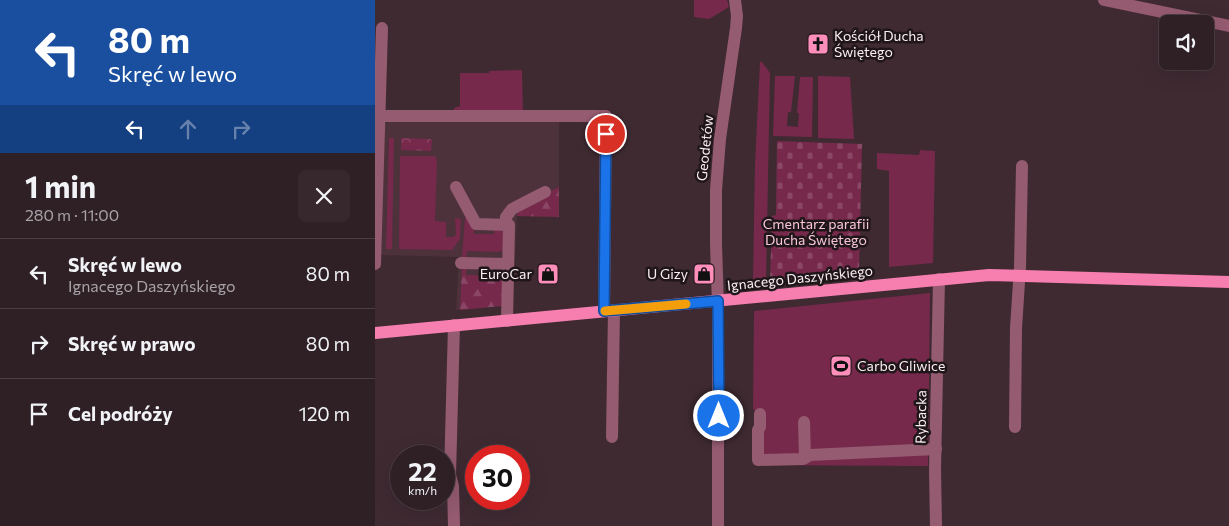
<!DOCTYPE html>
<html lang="pl">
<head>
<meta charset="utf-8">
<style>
	:root { --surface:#2f2026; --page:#37282e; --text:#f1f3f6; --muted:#a7a3a7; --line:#4a3e43 }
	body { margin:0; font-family:Commissioner,sans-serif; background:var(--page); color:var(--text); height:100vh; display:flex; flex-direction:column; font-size:19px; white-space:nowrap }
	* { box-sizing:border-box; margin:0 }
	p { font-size:16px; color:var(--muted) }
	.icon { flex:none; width:28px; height:28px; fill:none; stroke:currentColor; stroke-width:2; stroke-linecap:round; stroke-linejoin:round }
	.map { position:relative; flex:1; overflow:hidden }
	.details { display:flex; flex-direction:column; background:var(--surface); width:375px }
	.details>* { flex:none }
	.banner { background:#1a4fa0; color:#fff; overflow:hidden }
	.tools { position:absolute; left:784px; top:15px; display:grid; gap:10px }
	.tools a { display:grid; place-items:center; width:55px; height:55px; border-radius:8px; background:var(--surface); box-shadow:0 5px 20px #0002,0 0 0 1px var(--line); font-size:25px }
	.speed { position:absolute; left:15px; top:445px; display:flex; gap:10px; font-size:25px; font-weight:700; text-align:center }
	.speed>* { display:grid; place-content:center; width:65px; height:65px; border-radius:50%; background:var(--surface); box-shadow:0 5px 20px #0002,0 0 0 1px var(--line); line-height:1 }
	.speed small { font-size:12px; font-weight:400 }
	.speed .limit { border:8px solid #d22; background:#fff; color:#111 }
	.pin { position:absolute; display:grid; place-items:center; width:42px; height:42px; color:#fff; margin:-21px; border:2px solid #fff; border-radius:50%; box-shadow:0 1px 5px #0007 }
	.me { position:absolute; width:55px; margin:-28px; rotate:0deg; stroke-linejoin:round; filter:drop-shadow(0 0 4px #0008) }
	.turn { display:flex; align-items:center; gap:18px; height:105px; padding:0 25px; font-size:22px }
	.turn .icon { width:65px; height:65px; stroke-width:2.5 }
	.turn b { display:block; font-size:35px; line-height:42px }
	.lanes { display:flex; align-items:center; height:48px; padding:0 25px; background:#0003; justify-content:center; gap:25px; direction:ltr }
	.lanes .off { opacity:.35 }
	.round { display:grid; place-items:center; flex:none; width:52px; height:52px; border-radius:8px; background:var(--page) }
	.summary { display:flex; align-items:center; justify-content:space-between; height:85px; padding:0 25px }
	h1 { font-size:30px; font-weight:700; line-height:38px }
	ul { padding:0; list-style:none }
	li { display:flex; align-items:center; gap:15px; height:70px; padding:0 25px; border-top:1px solid var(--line) }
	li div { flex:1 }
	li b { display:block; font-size:19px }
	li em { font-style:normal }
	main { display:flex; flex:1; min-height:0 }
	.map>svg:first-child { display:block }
	.built { fill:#4d313b }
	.green { fill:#77294c }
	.forest { fill:url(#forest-firs) }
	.cemetery { fill:url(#cemetery-stones) }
	.park { fill:url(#park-crowns) }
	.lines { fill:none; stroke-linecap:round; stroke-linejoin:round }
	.minor { stroke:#955b71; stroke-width:12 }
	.major { stroke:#f77fb0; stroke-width:12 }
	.route-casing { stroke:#114b97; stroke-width:12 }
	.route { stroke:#1a73e8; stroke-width:9 }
	.slow { stroke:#f59e0b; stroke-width:9 }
	.labels { text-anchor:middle; stroke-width:5; stroke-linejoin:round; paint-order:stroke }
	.poi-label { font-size:14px; fill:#fceef2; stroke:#1f1619; text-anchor:start }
	.street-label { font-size:14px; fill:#fceef2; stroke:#1f1619 }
	.park-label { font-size:14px; fill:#f8c6d8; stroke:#1f1619 }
</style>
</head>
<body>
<main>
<section class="details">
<div class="banner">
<div class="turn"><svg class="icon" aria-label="left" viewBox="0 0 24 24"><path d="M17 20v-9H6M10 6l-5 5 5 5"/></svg><div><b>80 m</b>Skręć w lewo</div></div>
<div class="lanes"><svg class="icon" aria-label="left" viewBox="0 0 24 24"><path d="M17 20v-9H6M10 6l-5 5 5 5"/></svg><svg class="icon off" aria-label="ahead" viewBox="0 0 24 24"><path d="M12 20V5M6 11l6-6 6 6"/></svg><svg class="icon off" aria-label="right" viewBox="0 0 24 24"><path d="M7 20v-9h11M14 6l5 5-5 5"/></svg></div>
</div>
<div class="summary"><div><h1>1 min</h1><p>280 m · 11:00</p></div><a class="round"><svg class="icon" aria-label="close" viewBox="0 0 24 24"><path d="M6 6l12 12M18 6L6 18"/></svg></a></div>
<ul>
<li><svg class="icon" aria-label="left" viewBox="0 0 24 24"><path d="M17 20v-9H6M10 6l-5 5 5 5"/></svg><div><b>Skręć w lewo</b><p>Ignacego Daszyńskiego</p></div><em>80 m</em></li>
<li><svg class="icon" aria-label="right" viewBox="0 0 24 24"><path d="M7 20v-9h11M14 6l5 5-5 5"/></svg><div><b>Skręć w prawo</b></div><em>80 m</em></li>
<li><svg class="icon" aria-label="arrive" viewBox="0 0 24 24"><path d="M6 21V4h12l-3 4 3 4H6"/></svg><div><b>Cel podróży</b></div><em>120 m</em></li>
</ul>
</section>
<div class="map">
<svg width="854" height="526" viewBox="0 0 854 526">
	<defs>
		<pattern id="forest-firs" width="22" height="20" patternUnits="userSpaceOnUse" patternTransform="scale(1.25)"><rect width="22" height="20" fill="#77294c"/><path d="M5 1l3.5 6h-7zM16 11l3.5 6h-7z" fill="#8b4866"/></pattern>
		<pattern id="cemetery-stones" width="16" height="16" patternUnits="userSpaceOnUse" patternTransform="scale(1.25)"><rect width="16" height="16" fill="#77294c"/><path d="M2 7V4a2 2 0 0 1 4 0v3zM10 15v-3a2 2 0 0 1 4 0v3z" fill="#8b4866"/></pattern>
		<pattern id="park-crowns" width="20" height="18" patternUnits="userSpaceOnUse" patternTransform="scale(1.25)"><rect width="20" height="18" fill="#77294c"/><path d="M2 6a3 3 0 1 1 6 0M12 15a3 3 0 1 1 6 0" fill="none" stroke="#8b4866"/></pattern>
	</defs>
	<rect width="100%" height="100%" fill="#3f2a32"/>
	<polygon class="built" points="16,121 184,121 184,217 142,216 138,305 81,310 84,257 4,255 9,124"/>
	<g class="green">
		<polygon points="319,0 352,0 354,7 334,19 319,17"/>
		<polygon points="385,62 387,62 395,73 391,281 378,282 380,165"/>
		<polygon points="147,70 148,113 79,111 79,108 85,106 85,73 114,73 114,71"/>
		<polygon points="400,76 420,76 416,112 413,112 412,126 423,127 424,113 422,113 425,77 438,77 437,137 398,136"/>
		<polygon points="443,76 475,77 479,139 443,138"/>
		<polygon points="14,138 19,138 17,249 11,249"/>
		<polygon points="545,150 560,151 558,263 514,267 514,171 502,169 502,153 544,155"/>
		<polygon points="25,156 60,156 62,160 60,221 71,222 71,237 79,237 81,234 80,218 86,219 85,239 77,250 24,249"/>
		<polygon points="90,217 99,227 99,234 119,234 120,228 129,232 129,250 123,252 92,251 91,259 87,258"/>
		<polygon points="555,293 553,466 379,465 380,410 378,409 379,311"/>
	</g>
	<g class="forest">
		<polygon points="184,187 184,217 142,216 142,209"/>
		<polygon points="87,268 91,268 91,275 95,275 122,276 123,268 128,269 127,306 85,310"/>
	</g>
	<polygon class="cemetery" points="402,141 487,144 484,272 395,281 397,216 401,215"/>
	<polygon class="park" points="26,138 55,139 57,140 56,151 26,150"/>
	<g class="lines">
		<g class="minor">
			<polyline points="729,0 854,26"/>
			<polyline points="5,116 231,116 229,311"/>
			<polyline points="81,187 101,224 134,225 132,321"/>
			<polyline points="130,225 131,217 137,209 170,192"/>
			<polyline points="86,263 133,264"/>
			<polyline points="0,264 7,28"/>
			<polyline points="385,414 385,427 383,430 383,460 428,459 435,455 561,449"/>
			<polyline points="429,422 430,458"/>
			<polyline points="640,427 641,328 645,267 647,166"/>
			<polyline points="237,437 239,310"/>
			<polyline points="79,526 78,486 75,475 79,325"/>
			<polyline points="343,526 343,306 341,244 341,190 345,139 361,28 362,16 360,0"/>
			<polyline points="561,526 560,469 564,279"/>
		</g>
		<polyline class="major" points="0,333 614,275 854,282"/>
	</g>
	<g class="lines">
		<g class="route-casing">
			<polyline id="route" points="231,134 229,311 343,301 344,416"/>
		</g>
		<use href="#route" class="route"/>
		<polyline class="slow" points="230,311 311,304"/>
	</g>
	<defs>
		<g id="church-square" transform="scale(1.125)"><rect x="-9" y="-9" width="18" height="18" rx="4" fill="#ff8eba" stroke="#1f1619"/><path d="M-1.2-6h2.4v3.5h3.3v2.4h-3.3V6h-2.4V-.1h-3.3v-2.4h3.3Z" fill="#111"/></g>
		<g id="shop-square" transform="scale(1.125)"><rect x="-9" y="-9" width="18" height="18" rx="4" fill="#ff8eba" stroke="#1f1619"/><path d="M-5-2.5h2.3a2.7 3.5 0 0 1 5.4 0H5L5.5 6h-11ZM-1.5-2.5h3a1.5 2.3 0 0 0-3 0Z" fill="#111"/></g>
		<g id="stadium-square" transform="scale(1.125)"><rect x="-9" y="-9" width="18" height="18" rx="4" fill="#ff8eba" stroke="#1f1619"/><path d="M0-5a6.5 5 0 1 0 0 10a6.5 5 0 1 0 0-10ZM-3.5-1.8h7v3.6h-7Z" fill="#111"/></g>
	</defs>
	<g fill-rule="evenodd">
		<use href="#church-square" x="443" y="44"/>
		<use href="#shop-square" x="173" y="274"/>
		<use href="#shop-square" x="329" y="274"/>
		<use href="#stadium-square" x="466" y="366"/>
	</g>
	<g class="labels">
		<g class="poi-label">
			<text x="459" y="41">Kościół Ducha<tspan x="459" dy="16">Świętego</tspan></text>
			<text x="157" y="279" text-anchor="end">EuroCar</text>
			<text x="313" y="279" text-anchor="end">U Gizy</text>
			<text x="482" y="371">Carbo Gliwice</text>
		</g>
		<g class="street-label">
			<text transform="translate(330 148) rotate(-84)" y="5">Geodetów</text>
			<text transform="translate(425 278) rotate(-6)" y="5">Ignacego Daszyńskiego</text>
			<text transform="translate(546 417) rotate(-89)" y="5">Rybacka</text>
		</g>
		<g class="park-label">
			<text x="441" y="229">Cmentarz parafii<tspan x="441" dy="16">Ducha Świętego</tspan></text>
		</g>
	</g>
</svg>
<div class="tools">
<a><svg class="icon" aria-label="sound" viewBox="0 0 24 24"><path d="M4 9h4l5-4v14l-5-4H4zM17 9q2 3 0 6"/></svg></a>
</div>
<div class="speed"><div>22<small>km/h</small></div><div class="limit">30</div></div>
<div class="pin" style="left:231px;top:134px;background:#d93025"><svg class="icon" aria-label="arrive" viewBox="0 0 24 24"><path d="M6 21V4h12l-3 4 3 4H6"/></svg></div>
<svg class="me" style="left:344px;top:416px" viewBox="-20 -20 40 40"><circle r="17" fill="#1a73e8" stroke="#fff" stroke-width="3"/><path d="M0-11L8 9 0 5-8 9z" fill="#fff"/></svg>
</div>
</main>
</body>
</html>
